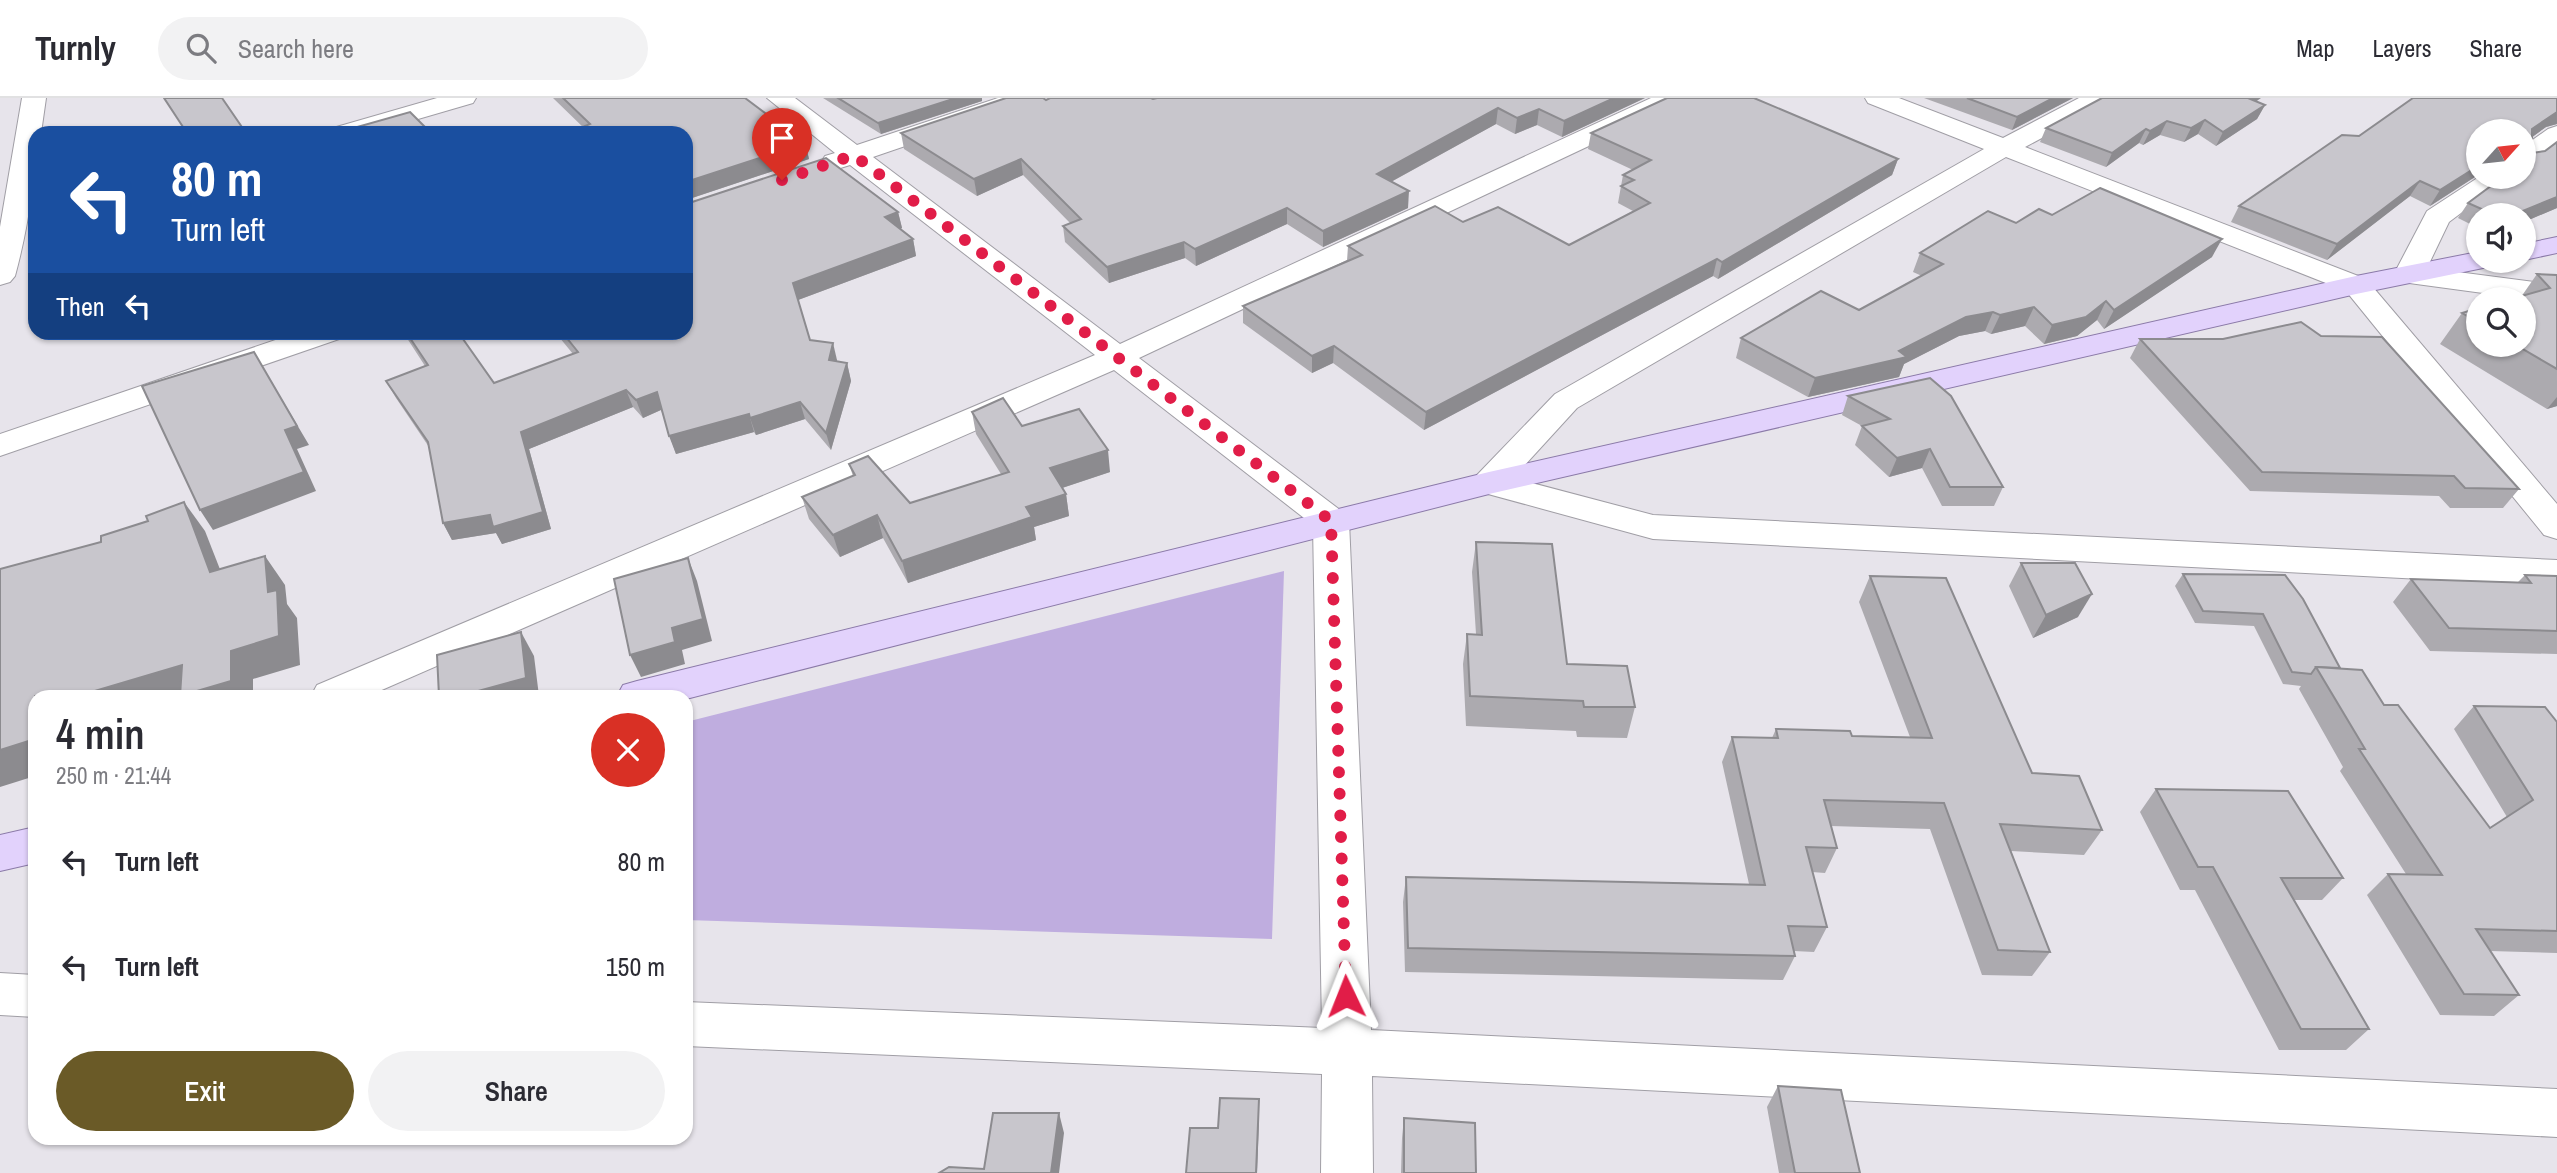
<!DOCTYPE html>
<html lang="en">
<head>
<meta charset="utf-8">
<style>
	:root { --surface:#fff; --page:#f2f2f3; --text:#2b2b33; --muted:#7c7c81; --line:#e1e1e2; --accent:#6a5a27 }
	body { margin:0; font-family:"Archivo Narrow",sans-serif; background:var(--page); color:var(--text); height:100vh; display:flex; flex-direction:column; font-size:26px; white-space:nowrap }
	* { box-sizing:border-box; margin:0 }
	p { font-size:23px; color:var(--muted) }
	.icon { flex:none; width:38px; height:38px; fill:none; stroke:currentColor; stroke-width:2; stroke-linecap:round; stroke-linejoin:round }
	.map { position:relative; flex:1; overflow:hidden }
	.details { position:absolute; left:28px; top:592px; width:665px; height:455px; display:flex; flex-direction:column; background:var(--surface); border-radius:21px; box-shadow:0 2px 5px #0004 }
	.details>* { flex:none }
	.top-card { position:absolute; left:28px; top:28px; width:665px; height:214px; border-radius:21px; box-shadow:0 2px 5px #0004; background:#1a4fa0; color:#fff; overflow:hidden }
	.needle { width:46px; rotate:63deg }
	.buttons { position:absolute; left:2466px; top:21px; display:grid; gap:14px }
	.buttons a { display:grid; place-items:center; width:70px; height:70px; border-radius:50%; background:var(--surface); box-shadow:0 2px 5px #0004; font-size:35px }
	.pin { position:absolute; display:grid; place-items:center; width:60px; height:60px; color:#fff; margin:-72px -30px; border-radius:50% 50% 50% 0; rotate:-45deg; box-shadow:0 0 7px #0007 }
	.pin .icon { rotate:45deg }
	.me { position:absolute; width:77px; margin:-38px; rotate:358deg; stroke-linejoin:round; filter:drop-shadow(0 0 5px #0008) }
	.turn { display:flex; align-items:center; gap:24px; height:147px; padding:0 28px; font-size:32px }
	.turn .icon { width:91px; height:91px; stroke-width:2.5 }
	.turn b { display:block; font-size:49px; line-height:60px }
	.then { display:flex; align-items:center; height:66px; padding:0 28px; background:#0003; gap:14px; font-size:26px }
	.round { display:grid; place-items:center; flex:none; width:74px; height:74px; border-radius:37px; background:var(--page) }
	.head { display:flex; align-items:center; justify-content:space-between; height:119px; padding:0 28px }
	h1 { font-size:42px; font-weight:600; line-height:52px }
	.cta { display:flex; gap:14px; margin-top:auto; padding:14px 28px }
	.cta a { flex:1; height:80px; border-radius:42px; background:var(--accent); color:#fff; font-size:28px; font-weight:600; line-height:80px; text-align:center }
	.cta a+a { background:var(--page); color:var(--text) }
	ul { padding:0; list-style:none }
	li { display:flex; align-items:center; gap:21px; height:105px; padding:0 28px }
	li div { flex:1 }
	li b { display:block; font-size:26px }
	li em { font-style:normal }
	header { display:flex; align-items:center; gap:42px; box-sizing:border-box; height:98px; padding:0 35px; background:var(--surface); border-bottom:2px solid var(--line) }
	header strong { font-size:33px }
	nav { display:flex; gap:38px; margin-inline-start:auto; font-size:24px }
	.search { width:490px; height:63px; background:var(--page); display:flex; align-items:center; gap:18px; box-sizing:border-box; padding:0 24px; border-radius:38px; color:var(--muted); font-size:26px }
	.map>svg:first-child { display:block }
	.green { fill:#bfaddf }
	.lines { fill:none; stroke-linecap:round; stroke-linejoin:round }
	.minor-casing { stroke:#a09ea5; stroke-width:2 }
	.major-casing { stroke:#8b7aa8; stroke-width:2 }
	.minor { fill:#fff; fill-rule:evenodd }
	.major { fill:#e2d2fc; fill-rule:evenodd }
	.wall { fill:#acaaaf }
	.shaded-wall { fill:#8c8b8f }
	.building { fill:#c8c6cc; stroke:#8c8b8f; stroke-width:2 }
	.route { stroke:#e11d48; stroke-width:12; stroke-dasharray:0 21.6 }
</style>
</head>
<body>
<header>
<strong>Turnly</strong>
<div class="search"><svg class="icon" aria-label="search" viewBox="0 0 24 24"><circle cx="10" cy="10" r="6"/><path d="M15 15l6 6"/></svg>Search here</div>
<nav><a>Map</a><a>Layers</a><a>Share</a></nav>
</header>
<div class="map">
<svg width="2557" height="1075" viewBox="0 0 2557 1075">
	<rect width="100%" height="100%" fill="#e7e4eb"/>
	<polygon class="green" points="1284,473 1272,841 686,822 686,624"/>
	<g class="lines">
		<g class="minor-casing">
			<g id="minor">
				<path d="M22,0H46L41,35H35C35,85 28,130 15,178L10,184L0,187V129Z"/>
				<polygon points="437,0 476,0 473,5 370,35 329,35 333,30"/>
				<polygon points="767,0 795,0 857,47 998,0 1034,0 1031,5 873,59 1120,246 1651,0 1683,0 1680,5 1139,260 1344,415 1349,423 1371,932 2557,991 2557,1039 1372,978 1373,1075 1321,1075 1322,976 686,948 686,904 1322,930 1313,427 1114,272 368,598 311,598 317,587 1095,257 850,67 834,72 825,70 821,64 825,58 835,55"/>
				<polygon points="1865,0 1899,0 2003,40 2079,0 2110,0 2107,5 2025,49 2366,181 2557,406 2557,441 2544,437 2346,193 2006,59 1577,310 1513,380 1653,417 2557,462 2557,488 1653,441 1477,393 1472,385 1477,377 1555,296 1984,51 1868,5"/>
				<polygon points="2557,28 2557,48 2533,66 2524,68 2524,48 2548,31"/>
				<polygon points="2479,79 2509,79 2449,124 2427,170 2557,187 2557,205 2409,185 2399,182 2394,176 2427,113"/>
				<polygon points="299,234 346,234 342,240 0,358 0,336"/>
				<polygon points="0,875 35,877 35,919 0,917"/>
			</g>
		</g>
		<g class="major-casing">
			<g id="major">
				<polygon points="2557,139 2557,155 2524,162 2524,146"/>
				<polygon points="2478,154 2478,163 2492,163 2488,169 2356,196 1489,396 686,601 617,598 623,587 637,583 1489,374 2356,178"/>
				<polygon points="35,729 35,765 0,773 0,737"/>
			</g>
		</g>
		<use href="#minor" class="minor"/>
		<use href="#major" class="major"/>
	</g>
	<g class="wall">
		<polygon points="553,0 745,0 805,45 809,61 686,102 686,35 588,35 587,33"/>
		<polygon points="823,0 982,0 982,3 881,36"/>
		<polygon points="1645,0 1562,39 1537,27 1515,36 1496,26 1391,84 1408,110 1323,149 1287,126 1196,168 1185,160 1109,185 1065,144 1063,128 1070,125 1023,77 977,98 904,51 901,35 1046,2"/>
		<polygon points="1924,0 2073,0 2012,32"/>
		<polygon points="2557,0 2557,26 2546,29 2532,39 2532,55 2557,110 2524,124 2524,117 2478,117 2478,130 2458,120 2468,105 2524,79 2524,33 2478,33 2478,77 2430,108 2410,98 2327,162 2231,124 2239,108 2359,38"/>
		<polygon points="2256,3 2265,7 2257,21 2216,48 2198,36 2184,44 2160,37 2143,47 2139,45 2106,69 2040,44 2046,30"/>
		<polygon points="1591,35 1898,61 1892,77 1718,181 1713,178 1424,332 1333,265 1312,275 1243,225 1243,208 1347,163 1348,148 1463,124 1569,147 1633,113 1618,105 1623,77 1633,72 1588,51"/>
		<polygon points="898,114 902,130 900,131 913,141 916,158 798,202 810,242 837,262 837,264 847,265 851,283 831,352 805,321 756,337 754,334 676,356 661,312 643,320 633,309 529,351 551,431 502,446 496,435 452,442 443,425 429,349 396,300 386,283 425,268 403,234 458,234 494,285 573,256 555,234 686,234"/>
		<polygon points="2052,117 2212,159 2104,231 2097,222 2077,238 2044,246 2025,228 1991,236 1985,233 1959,238 1904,266 1899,279 1808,299 1736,260 1741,240 1859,212 1922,178 1913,174 1920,155 2016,125"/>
		<polygon points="2537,176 2557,177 2557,308 2547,311 2440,246 2462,215 2478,210 2478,247 2524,247 2521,199"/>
		<polygon points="2140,241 2519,391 2503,410 2450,410 2439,398 2250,393 2130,260"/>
		<polygon points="1930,280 2003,389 1994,408 1942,408 1922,370 1889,379 1855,347 1862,328 1842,317 1848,298"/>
		<polygon points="972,314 1022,328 1110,374 1062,390 1066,396 1069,418 1034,429 1036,442 908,485 883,440 840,459 809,421 802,399 853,378 849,366 910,405 1001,376 976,336"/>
		<polygon points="1476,444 1567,566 1635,609 1627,640 1577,639 1576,633 1466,628 1463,566 1467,536 1476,536 1472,474"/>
		<polygon points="2021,465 2078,519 2033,540 2009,488"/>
		<polygon points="2183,476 2285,477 2340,570 2384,607 2490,730 2507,719 2454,631 2474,608 2557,624 2557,855 2490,853 2519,897 2494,918 2440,917 2367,797 2388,776 2406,776 2340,673 2343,669 2299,591 2301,588 2283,586 2254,528 2195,525 2175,488"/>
		<polygon points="2525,477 2557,478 2557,556 2430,553 2393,504 2411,481 2518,484"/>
		<polygon points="1870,478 2032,675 2102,732 2084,757 2011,753 2050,854 2032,878 1982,877 1930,731 1831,728 1837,750 1825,775 1812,774 1827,829 1814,854 1794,853 1795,858 1783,882 1405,874 1403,804 1406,779 1749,786 1722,664 1732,639 1772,640 1776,631 1852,638 1910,639 1859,504"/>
		<polygon points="2156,691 2343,780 2322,802 2294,802 2369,931 2346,952 2279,952 2195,792 2180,792 2140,714"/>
		<polygon points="1778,988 1860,1075 1779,1075 1767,1009"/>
		<polygon points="1404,1020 1476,1075 1401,1075 1402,1040"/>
	</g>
	<g class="shaded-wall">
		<polygon points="956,0 982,0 982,3 881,36 878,25"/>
		<polygon points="1614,0 1645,0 1562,39 1564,23"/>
		<polygon points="2053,0 2073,0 2012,32 2017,19"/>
		<polygon points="2248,0 2261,0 2241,14"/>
		<polygon points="2265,7 2257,21 2216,48 2223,34"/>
		<polygon points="1498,10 1496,26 1376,92 1377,76"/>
		<polygon points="1539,11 1537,27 1515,36 1517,20"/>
		<polygon points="2557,14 2557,26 2546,29 2524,45 2532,31"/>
		<polygon points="2205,22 2198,36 2184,44 2191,30"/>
		<polygon points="2167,23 2160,37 2143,47 2150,33"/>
		<polygon points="2146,31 2139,45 2106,69 2112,55"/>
		<polygon points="805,45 809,61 686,102 686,84"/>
		<polygon points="1021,61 1023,77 977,98 974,81"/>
		<polygon points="1898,61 1892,77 1718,181 1722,164"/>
		<polygon points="2478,68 2478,77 2430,108 2440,92"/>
		<polygon points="2420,83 2410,98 2327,162 2337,146"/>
		<polygon points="1409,93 1408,110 1323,149 1323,133"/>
		<polygon points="2557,99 2557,110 2524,124 2524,117 2513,117"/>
		<polygon points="1287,110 1287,126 1196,168 1195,151"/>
		<polygon points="898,114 902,130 888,136 885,119"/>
		<polygon points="913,141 916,158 798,202 793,185"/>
		<polygon points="2222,141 2212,159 2104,231 2114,212"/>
		<polygon points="1184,144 1185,160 1109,185 1107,169"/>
		<polygon points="1717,161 1713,178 1424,332 1426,314"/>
		<polygon points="2106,203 2097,222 2077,238 2044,246 2052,227"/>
		<polygon points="2034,209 2025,228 1991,236 2000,217"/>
		<polygon points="1993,214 1985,233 1959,238 1904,266 1899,279 1808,299 1815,280 1899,253 1966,219"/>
		<polygon points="833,245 837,262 834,279 829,262"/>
		<polygon points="1334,248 1333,265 1312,275 1312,258"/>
		<polygon points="254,254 309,347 297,351 316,393 213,432 200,412 285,332"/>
		<polygon points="847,265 851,283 831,352 826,335"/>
		<polygon points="626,292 633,309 529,351 551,431 502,446 496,435 452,442 443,425 490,417 521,334"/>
		<polygon points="657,294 663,311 643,320 636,302"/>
		<polygon points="2557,299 2557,308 2547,311"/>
		<polygon points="800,304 805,321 756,337 750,320"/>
		<polygon points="749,316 754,334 676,356 669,338"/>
		<polygon points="1930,351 1922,370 1889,379 1897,360"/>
		<polygon points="1108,352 1110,374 1053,393 1050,370"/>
		<polygon points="1066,396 1069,418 1034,429 1036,442 908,485 902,463 1026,409"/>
		<polygon points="184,404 205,433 232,502 210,474"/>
		<polygon points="877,417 883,440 840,459 833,437"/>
		<polygon points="265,458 285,487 287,506 297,520 300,567 253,581 253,598 78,598 231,553 268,494"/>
		<polygon points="688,460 697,483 712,543 682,552 685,566 641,579 630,557 672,530"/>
		<polygon points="2092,496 2078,519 2033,540 2046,517"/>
		<polygon points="521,534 534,558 539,598 460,598"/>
		<polygon points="35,641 35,678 0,689 0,652"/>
		<polygon points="1259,1001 1259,1021 1257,1075 1256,1075"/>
		<polygon points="1059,1015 1064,1035 1059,1075 1051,1075"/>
	</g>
	<g class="building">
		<polygon points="164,0 222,0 246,35 187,35"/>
		<polygon points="563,0 745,0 805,45 686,84 686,35 593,35 585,28 590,26"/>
		<polygon points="838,0 956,0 878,25"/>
		<polygon points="1006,0 1043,0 1046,2 1050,0 1151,0 1153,1 1157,0 1614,0 1564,23 1539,11 1517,20 1498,10 1377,76 1409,93 1323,133 1287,110 1195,151 1184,144 1107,169 1063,128 1081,121 1021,61 974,81 901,35"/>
		<polygon points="1667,0 1754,0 1898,61 1722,164 1717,161 1426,314 1334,248 1312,258 1243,208 1362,157 1348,148 1435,108 1463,124 1498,109 1569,147 1650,105 1621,88 1634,82 1623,77 1651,62 1591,35"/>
		<polygon points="1967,0 2053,0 2017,19"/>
		<polygon points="2102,0 2248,0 2265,7 2223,34 2205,22 2191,30 2167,23 2150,33 2146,31 2112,55 2046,30"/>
		<polygon points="2413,0 2557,0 2557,14 2532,31 2532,55 2545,53 2557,44 2557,99 2513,117 2495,117 2468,105 2503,79 2524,79 2524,33 2478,33 2478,68 2440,92 2420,83 2337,146 2239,108 2342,37 2359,38"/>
		<polygon points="410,14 431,35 336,35"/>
		<polygon points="826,60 898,114 885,119 913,141 793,185 810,242 833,245 829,262 847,265 826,335 800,304 750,320 749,316 669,338 657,294 636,302 626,292 521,334 543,414 493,429 490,417 443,425 428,344 386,283 428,267 406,234 458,234 494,285 578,254 562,234 686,234 686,106"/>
		<polygon points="2100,90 2222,141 2114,212 2106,203 2086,219 2052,227 2034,209 2000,217 1993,214 1966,219 1899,253 1907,259 1815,280 1741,240 1821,193 1859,212 1943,166 1920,155 1988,113 2016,125 2039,111 2052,117"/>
		<polygon points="2537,176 2557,177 2557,271 2516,247 2524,247 2524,201 2511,201 2550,190"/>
		<polygon points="2478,210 2478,224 2462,215"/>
		<polygon points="2301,224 2321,238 2382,239 2519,391 2465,390 2454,378 2262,374 2140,241 2223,241"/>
		<polygon points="254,254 297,328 285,332 304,374 200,412 142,288"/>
		<polygon points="1930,280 1951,298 2003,389 1950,389 1930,351 1897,360 1862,328 1890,321 1848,298"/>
		<polygon points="1003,300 1022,328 1079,311 1108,352 1050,370 1066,396 1026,409 1032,419 902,463 877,417 833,437 802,399 855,377 849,366 868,358 910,405 1009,374 972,314"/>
		<polygon points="184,404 210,474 265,458 268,494 277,492 279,538 231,553 231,583 180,598 182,567 78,598 35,598 35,641 0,652 0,471 101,444 101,438 148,423 146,418"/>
		<polygon points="1476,444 1552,446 1567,566 1627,568 1635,609 1584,609 1583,603 1470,598 1467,536 1482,537"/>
		<polygon points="688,460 703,521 672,530 675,544 630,557 614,481"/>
		<polygon points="2021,465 2075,465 2092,496 2046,517"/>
		<polygon points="2183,476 2285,477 2303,501 2340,570 2316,569 2311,576 2292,574 2263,516 2203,513"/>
		<polygon points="2525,477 2557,478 2557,533 2449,530 2411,481 2531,485"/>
		<polygon points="1870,478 1946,480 2032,675 2079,678 2102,732 2000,726 2050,854 1998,852 1944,705 1824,702 1837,750 1806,749 1827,829 1788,828 1795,858 1408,850 1406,779 1765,787 1732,639 1778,640 1776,631 1850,633 1852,638 1932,640"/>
		<polygon points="521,534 526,580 460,598 439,598 437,557"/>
		<polygon points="2316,569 2362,572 2384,607 2398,607 2490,730 2533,702 2474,608 2545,609 2557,624 2557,833 2476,831 2519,897 2464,896 2388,776 2442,777 2359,651 2365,651"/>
		<polygon points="2156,691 2288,693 2343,780 2281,780 2369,931 2301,931 2213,769 2198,769"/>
		<polygon points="1778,988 1841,992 1860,1075 1795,1075"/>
		<polygon points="1220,1000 1259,1001 1256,1075 1186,1075 1190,1030 1218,1030"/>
		<polygon points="993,1015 1059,1015 1051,1075 939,1075 949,1069 984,1071"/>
		<polygon points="1404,1020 1475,1025 1476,1075 1404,1075"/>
	</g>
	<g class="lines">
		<polyline class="route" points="782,82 854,57 1331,423 1346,898"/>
	</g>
</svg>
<div class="buttons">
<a><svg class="needle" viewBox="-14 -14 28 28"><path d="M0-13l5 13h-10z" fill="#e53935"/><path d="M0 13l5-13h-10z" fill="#7c7c81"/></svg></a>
<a><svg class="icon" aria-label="sound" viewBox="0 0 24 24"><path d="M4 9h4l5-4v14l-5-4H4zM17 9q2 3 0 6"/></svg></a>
<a><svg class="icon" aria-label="search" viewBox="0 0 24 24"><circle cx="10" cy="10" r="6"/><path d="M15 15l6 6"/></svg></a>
</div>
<div class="pin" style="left:782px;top:82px;background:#d93025"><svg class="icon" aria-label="arrive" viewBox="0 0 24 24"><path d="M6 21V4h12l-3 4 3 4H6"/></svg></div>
<svg class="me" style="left:1346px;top:898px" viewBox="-20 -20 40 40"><path d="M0-17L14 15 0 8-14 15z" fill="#e11d48" stroke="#fff" stroke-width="4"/></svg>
<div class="top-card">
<div class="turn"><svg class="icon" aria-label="left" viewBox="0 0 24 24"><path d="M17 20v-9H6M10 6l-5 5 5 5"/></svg><div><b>80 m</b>Turn left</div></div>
<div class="then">Then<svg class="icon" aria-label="left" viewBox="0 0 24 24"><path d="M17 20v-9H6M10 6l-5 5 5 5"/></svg></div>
</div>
<section class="details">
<div class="head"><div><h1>4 min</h1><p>250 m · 21:44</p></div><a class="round" style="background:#d93025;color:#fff"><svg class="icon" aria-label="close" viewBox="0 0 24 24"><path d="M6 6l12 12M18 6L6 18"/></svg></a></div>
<ul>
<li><svg class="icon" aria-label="left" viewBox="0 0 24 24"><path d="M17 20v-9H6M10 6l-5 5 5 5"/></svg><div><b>Turn left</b></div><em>80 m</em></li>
<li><svg class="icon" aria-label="left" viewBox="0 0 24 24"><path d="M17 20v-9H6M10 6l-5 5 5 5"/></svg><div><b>Turn left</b></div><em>150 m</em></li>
</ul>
<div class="cta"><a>Exit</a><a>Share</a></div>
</section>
</div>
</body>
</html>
